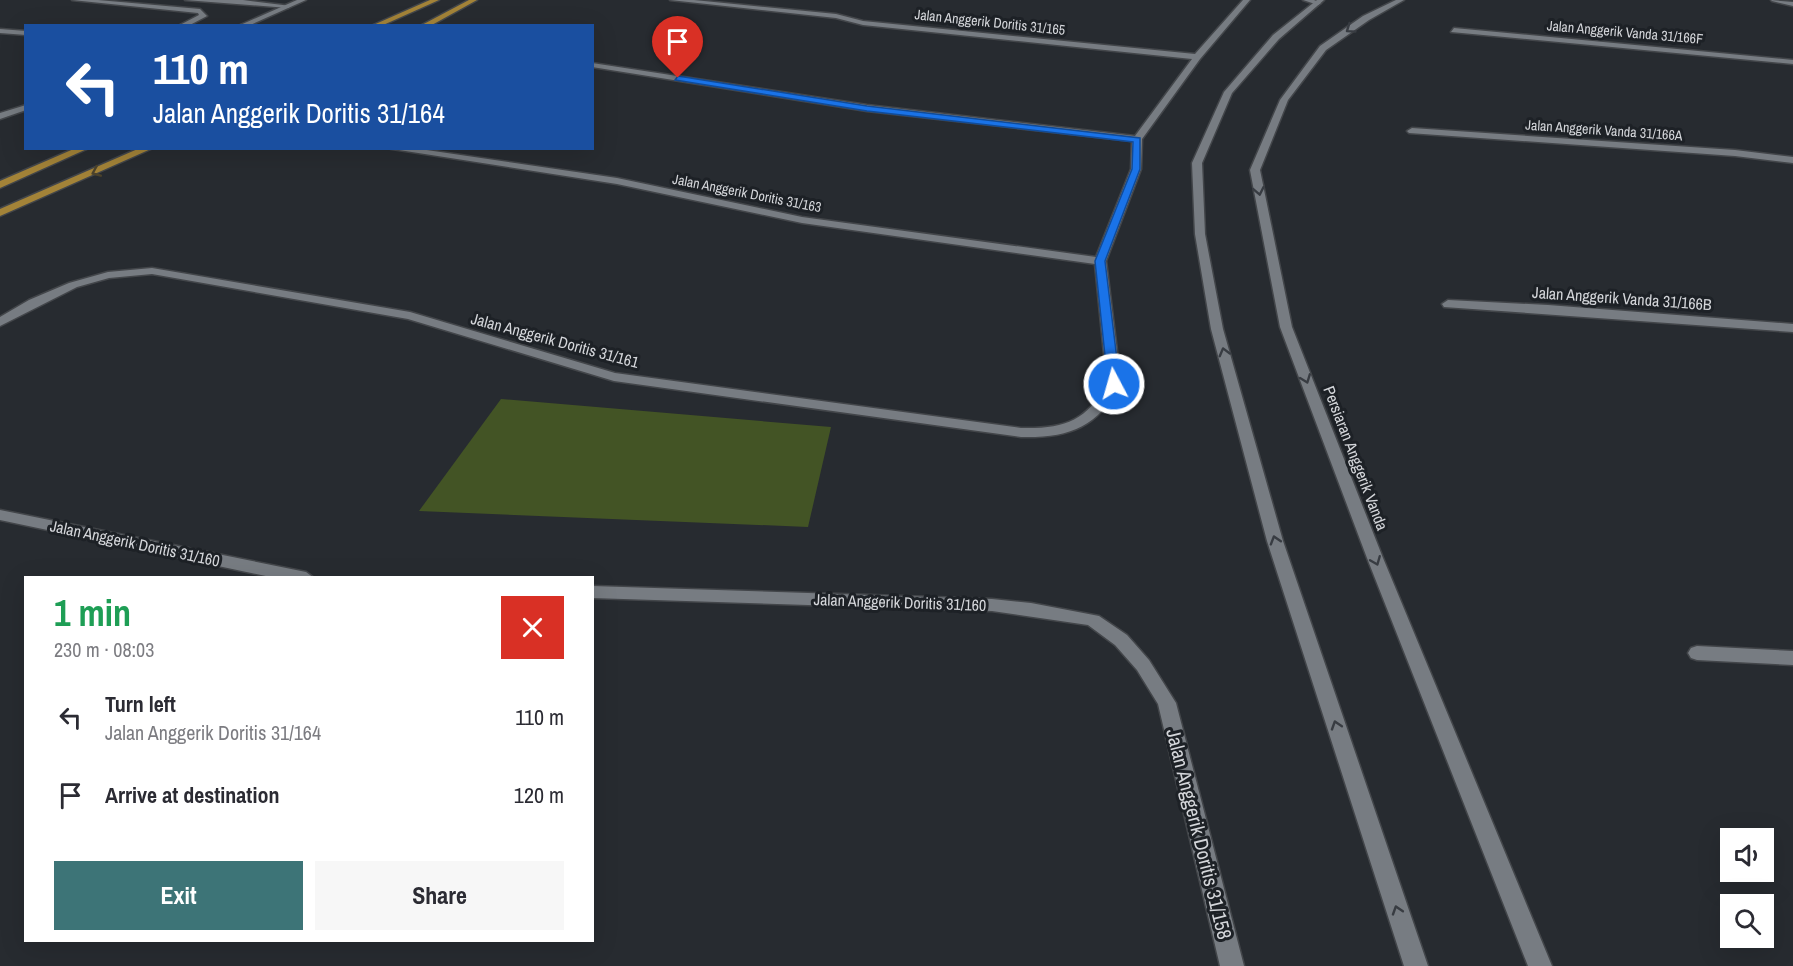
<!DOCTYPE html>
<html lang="en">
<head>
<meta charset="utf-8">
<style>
	:root { --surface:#fff; --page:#f7f7f7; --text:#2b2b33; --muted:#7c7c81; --accent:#3d7477 }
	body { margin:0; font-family:"Archivo Narrow",sans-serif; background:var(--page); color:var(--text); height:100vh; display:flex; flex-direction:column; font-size:22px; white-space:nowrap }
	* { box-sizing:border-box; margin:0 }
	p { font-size:20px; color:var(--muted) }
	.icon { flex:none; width:33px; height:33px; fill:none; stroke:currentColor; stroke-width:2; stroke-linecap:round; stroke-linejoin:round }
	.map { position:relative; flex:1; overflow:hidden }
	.sheet { position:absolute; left:24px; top:576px; width:570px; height:366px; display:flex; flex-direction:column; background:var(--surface); border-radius:0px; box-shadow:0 6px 24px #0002 }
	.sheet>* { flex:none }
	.banner { position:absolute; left:24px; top:24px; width:570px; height:126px; border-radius:0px; box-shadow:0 6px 24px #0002; background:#1a4fa0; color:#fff; overflow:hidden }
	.fabs { position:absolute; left:1720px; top:828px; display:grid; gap:12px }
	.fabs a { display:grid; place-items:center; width:54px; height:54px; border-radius:0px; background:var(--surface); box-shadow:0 6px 24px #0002; font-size:30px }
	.pin { position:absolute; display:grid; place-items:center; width:51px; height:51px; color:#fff; margin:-62px -26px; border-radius:50% 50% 50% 0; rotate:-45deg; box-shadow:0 0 6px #0007 }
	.pin .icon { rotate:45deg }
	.me { position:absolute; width:66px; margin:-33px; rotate:354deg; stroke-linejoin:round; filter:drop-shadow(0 0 4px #0008) }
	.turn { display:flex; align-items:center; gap:21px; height:126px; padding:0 30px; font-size:27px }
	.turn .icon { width:78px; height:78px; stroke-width:2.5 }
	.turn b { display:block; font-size:42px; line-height:51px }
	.round { display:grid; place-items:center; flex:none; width:63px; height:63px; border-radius:0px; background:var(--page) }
	.head { display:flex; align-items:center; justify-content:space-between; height:102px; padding:0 30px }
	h1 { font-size:36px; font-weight:700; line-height:45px; color:#1e9e55 }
	.primary-button { display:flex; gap:12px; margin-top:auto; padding:12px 30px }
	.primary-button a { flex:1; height:69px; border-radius:0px; background:var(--accent); color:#fff; font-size:24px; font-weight:700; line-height:69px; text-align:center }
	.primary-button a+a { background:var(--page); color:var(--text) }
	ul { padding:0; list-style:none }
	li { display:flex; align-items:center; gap:18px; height:78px; padding:0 30px }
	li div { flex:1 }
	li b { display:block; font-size:22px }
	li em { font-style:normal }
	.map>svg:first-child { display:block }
	.green { fill:#435425 }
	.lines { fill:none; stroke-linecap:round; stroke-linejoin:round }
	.service-casing { stroke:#43464a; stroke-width:3 }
	.minor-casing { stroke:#43464a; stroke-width:3 }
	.tertiary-casing { stroke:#43464a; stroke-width:3 }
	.primary-casing { stroke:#43464a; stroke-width:3 }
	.service { fill:#777c82; fill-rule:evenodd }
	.minor { fill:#777c82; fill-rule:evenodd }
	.tertiary { fill:#777c82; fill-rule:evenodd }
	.primary { fill:#a38338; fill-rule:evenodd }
	.oneway { stroke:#383c42 }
	.oneway2 { stroke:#4c432c }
	.route { fill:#1a73e8; stroke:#114b97; stroke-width:1.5 }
	.labels { text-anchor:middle; stroke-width:6; stroke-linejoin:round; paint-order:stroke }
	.far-street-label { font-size:14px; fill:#d4d6da; stroke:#1d2126 }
	.street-label { font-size:16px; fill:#d4d6da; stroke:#1d2126 }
	.near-street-label { font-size:20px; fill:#d4d6da; stroke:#1d2126 }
</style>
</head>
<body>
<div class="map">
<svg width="1793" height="966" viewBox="0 0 1793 966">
	<rect width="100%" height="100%" fill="#272b30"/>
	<polygon class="green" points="501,399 831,427 808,527 419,511"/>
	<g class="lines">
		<g class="service-casing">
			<g id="service">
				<polygon points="72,0 98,0 200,9 207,16 188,26 178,26 199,15 198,13"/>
				<polygon points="185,0 243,0 291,6 288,8"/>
				<polygon points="0,29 26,31 26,35 0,33"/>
			</g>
		</g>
		<g class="minor-casing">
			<g id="minor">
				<polygon points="297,0 306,0 248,26 238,26"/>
				<path d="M670,0H694L836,14L863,21L1195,54L1243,0H1250L1200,59L1142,139L1141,169L1106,261L1121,384C1097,428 1069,438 1021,437L614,381L408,319L152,274L109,278L77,287L0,326V317L29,300L69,283L108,272L152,268L410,312L615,373L1021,428C1063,429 1086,422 1107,384L1095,264L802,223L617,184L386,148H413L617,178L802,217L1096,257L1131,169L1132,141L867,111L592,67V63L867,105L1135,136L1192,59L863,25L836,18Z"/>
				<polygon points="1303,0 1314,0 1321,3 1318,5"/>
				<polygon points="1771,0 1793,2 1793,6 1772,1"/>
				<polygon points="1454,28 1793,60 1793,64 1451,32"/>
				<polygon points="26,105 26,110 0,119 0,113"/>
				<polygon points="1412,128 1735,150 1793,157 1793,163 1735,156 1409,133 1407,131"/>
				<polygon points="1448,300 1548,305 1793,324 1793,332 1444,307 1442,304"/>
				<polygon points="0,510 306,572 314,578 275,578 0,520"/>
				<polygon points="592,586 992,599 1031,603 1099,616 1127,635 1149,660 1176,703 1244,966 1220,966 1158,704 1137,670 1115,645 1088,625 992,611 592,598"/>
				<polygon points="1697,646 1793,651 1793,665 1697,660 1691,658 1688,653 1691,648"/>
			</g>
		</g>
		<g class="tertiary-casing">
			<g id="tertiary">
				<polygon points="1317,0 1324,0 1279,39 1232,93 1202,163 1205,234 1223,329 1283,541 1428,966 1404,966 1267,541 1211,329 1195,234 1192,163 1224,92 1273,35"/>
				<polygon points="1396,0 1404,0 1369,20 1326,50 1288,100 1260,170 1292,327 1383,558 1552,966 1528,966 1367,558 1280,327 1250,170 1280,100 1320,46 1363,16"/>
			</g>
		</g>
		<g class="primary-casing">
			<g id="primary">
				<polygon points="430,0 439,0 381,26 371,26"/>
				<polygon points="469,0 477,0 430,26 420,26"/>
				<polygon points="76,148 89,148 0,188 0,181"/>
				<polygon points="140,148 153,148 0,216 0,209"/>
			</g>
		</g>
		<use href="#service" class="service"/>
		<use href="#minor" class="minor"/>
		<use href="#tertiary" class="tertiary"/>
		<use href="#primary" class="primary"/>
	</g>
	<defs><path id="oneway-chevron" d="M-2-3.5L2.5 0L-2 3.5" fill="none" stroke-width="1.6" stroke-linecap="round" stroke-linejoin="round" transform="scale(1.5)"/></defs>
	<g class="oneway">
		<use href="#oneway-chevron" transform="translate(1350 29) rotate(145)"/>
		<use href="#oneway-chevron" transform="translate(1259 191) rotate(79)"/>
		<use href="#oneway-chevron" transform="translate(1224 352) rotate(-105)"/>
		<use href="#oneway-chevron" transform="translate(1306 379) rotate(69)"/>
		<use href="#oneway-chevron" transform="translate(1275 540) rotate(-107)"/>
		<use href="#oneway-chevron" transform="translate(1376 561) rotate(68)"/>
		<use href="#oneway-chevron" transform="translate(1336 725) rotate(-108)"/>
		<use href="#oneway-chevron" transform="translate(1397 910) rotate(-108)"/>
	</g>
	<use class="oneway2" href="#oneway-chevron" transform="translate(96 172) rotate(157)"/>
	<polygon class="route" points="678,76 867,106 1140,138 1140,169 1105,261 1120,384 1118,386 1114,387 1108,384 1095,261 1132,169 1133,142 867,111 675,80"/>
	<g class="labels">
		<g class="far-street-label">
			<text transform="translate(990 22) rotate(6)" y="5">Jalan Anggerik Doritis 31/165</text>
			<text transform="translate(1625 32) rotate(5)" y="5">Jalan Anggerik Vanda 31/166F</text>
			<text transform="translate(1604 130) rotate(4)" y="5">Jalan Anggerik Vanda 31/166A</text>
			<text transform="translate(747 193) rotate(11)" y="5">Jalan Anggerik Doritis 31/163</text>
		</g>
		<g class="street-label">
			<text transform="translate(1622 298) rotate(4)" y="6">Jalan Anggerik Vanda 31/166B</text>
			<text transform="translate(555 340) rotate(15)" y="6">Jalan Anggerik Doritis 31/161</text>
			<text transform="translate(1356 458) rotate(69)" y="6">Persiaran Anggerik Vanda</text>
			<text transform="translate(135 543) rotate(12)" y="6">Jalan Anggerik Doritis 31/160</text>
			<text transform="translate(900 602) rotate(2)" y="6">Jalan Anggerik Doritis 31/160</text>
		</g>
		<g class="near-street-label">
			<text transform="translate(1199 834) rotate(76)" y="7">Jalan Anggerik Doritis 31/158</text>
		</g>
	</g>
</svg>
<div class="fabs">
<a><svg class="icon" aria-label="sound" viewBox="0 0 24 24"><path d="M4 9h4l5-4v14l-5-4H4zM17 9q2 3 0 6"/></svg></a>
<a><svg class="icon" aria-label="search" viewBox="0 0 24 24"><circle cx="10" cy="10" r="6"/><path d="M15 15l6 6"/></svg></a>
</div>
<div class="pin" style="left:678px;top:78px;background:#d93025"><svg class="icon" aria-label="arrive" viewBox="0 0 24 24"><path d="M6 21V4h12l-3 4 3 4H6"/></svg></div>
<svg class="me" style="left:1114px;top:384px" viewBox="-20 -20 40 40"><circle r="17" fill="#1a73e8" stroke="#fff" stroke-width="3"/><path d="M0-11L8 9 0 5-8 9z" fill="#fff"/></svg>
<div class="banner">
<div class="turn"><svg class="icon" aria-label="left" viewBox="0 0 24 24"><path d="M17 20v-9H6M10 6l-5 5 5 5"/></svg><div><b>110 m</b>Jalan Anggerik Doritis 31/164</div></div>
</div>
<section class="sheet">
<div class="head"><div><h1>1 min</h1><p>230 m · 08:03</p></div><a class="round" style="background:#d93025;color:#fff"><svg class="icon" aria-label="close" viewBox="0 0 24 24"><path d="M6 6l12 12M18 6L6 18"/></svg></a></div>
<ul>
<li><svg class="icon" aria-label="left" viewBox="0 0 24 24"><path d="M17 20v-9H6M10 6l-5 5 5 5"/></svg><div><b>Turn left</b><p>Jalan Anggerik Doritis 31/164</p></div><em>110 m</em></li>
<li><svg class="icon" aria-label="arrive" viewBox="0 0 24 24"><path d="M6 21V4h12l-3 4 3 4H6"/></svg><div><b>Arrive at destination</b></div><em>120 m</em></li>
</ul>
<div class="primary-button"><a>Exit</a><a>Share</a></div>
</section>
</div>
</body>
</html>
